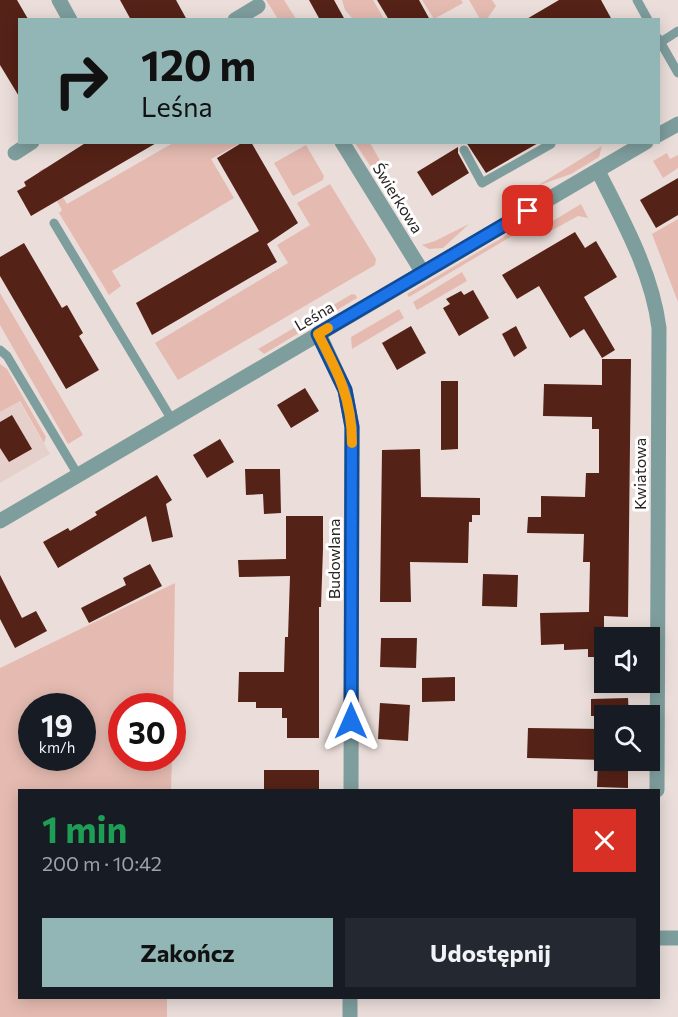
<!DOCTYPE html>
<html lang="pl">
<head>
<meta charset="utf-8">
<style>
	:root { --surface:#171b24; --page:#242831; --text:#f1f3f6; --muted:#9ea1a6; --accent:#92b5b6 }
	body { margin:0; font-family:Commissioner,sans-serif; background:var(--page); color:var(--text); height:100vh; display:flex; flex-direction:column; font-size:22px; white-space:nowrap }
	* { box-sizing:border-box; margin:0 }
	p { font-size:20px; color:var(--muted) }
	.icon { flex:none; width:33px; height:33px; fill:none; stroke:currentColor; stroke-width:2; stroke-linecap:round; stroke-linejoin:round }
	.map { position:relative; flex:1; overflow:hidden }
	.panel { position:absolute; left:18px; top:789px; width:642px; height:210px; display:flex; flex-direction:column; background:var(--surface); border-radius:0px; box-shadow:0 3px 15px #0003 }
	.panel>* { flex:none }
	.banner { position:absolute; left:18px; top:18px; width:642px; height:126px; border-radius:0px; box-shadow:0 3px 15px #0003; background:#92b5b6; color:#111; overflow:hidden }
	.fabs { position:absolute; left:594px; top:627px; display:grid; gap:12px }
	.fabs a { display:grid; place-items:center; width:66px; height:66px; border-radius:0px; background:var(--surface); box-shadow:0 3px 15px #0003; font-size:30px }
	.speed { position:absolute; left:18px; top:693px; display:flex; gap:12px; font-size:30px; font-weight:700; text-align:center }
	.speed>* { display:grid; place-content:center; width:78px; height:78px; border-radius:50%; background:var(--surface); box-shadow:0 3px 15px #0003; line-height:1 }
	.speed small { font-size:15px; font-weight:400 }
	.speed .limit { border:9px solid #d22; background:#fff; color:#111 }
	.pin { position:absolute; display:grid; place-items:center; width:51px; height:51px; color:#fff; margin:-26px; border-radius:12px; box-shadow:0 3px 9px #0006 }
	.me { position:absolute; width:66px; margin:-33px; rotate:0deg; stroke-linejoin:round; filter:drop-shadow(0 0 4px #0008) }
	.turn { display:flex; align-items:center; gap:21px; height:126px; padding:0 24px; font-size:27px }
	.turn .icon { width:78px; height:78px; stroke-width:2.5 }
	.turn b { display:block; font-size:42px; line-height:51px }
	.round { display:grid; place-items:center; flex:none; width:63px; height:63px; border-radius:0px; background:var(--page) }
	.head { display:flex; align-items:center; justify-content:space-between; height:102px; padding:0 24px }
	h1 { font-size:36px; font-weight:700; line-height:45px; color:#1e9e55 }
	.action { display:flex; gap:12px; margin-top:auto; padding:12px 24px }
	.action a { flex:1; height:69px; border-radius:0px; background:var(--accent); color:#111; font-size:24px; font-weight:700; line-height:69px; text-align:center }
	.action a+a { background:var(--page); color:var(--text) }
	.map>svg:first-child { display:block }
	.built { fill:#e5d0cb }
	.green { fill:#e5bbb1; fill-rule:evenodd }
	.building { fill:#552217 }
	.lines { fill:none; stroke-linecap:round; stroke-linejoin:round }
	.service { stroke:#7e9e9d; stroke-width:9 }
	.minor { stroke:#7e9e9d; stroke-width:15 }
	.tertiary { stroke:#7e9e9d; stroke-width:15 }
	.route-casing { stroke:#114b97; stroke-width:15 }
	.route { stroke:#1a73e8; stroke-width:10 }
	.slow { stroke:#f59e0b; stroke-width:10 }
	.labels { text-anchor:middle; stroke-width:6; stroke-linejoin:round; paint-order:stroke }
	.street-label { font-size:16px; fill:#292423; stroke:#fff }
</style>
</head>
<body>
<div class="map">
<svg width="678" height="1017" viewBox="0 0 678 1017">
	<rect width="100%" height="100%" fill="#ebdeda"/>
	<polygon class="built" points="19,401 50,454 0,483 0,412"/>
	<g class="green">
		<polygon points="266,0 284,0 296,19 278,19"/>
		<polygon points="342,0 373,0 384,19 353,19 345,10"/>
		<polygon points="422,0 461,0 463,3 434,19"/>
		<polygon points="469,0 492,0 496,6 487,19 480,19"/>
		<polygon points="173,143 240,143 211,159 234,198 112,271 121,286 109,295 59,213 62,210 39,171 45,168 67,204"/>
		<polygon points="355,143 370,143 385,169 379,172 371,167"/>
		<polygon points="306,145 324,176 323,180 293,196 274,163"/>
		<polygon points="602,146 599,157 571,174 537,186"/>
		<polygon points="667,153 670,159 678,155 678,168 663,178 653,161"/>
		<polygon points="330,184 376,259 375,265 178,380 155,343 288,263 277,245 310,225 297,203"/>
		<polygon points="581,204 588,218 578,216 549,232 546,225"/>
		<polygon points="678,219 678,302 652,234"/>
		<polygon points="469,224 443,248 429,249 422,245 435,241"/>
		<polygon points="515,230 517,233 409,297 407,294"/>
		<polygon points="462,272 467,281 417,310 413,302"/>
		<polygon points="0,293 83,435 68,444 0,325"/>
		<polygon points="352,294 356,295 357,298 264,354 258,349"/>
		<polygon points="399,309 404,318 352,349 351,337"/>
		<polygon points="0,364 7,369 46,437 44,443 20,401 0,412"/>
		<path d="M175,583L173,726L172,706H122V758H172L171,790H20V998H167V1017H0V668ZM32,706H82V758H32Z"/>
	</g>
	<g class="building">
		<polygon points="0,0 17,0 28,19 20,20 20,98 0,65"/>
		<polygon points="120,0 176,0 187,20 131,20"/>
		<polygon points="309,0 334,0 345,20 320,20"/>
		<polygon points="377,0 419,0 430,20 389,20"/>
		<polygon points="559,0 601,0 612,20 525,20"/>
		<polygon points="87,142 158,142 31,216 17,191 26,186 24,182"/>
		<polygon points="243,142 251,142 298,223 267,244 277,262 152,335 136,303 259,231 217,158"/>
		<polygon points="466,142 540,142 486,173"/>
		<polygon points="458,147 458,153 469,173 432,196 417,172"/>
		<polygon points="678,178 678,215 656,228 640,200"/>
		<polygon points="575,232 585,248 596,241 617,277 584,297 615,350 602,358 584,329 570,338 539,286 517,299 502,275"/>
		<polygon points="24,243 62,308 67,305 83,333 79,336 99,370 66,389 0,276 0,257"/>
		<polygon points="473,290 489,318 459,336 443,308 450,304 446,299 461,291 464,295"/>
		<polygon points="411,326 426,353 397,370 382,343"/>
		<polygon points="516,326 527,348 514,357 502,334"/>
		<polygon points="602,359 631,359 628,617 604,616 604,657 588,657 588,649 564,650 564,644 541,645 540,613 589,612 590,562 583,562 584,534 527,533 528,517 541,517 541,496 585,497 586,473 599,473 599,429 592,429 592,417 543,416 544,384 602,385"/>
		<polygon points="441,381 458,381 458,449 441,450"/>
		<polygon points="305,388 319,411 291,428 277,405"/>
		<polygon points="12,415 32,449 9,462 0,448 0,422"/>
		<polygon points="220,439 234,462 207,478 193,455"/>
		<polygon points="420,449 421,497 480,498 480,515 472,515 472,522 469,522 468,563 410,562 411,602 380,602 382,450"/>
		<polygon points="245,469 280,469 281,513 264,514 263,494 246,495"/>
		<polygon points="157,475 172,500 166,504 173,537 152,542 146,516 58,568 43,542 68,528 70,531 97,515 95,512"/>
		<polygon points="286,516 323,516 323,549 321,607 319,607 319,738 287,738 287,718 282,718 282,708 256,708 256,702 238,702 239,672 284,672 285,637 288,637 290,576 239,577 238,560 286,559"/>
		<polygon points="150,564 162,586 89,623 81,608 126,585 123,578"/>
		<polygon points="483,574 518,575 517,607 482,606"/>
		<polygon points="0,575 22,618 36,611 47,631 15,648 0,619"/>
		<polygon points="381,638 417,638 416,668 380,667"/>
		<polygon points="455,677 455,701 422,702 422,678"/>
		<polygon points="628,698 629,716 591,716 591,699"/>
		<polygon points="380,703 410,705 408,741 378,739"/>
		<polygon points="528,728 604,729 604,760 527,758"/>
		<polygon points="598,760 628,760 628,788 597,787"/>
		<rect x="264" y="770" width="55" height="20"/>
	</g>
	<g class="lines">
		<g class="service">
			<polyline points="637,0 648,20"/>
			<polyline points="658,38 678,73"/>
			<polyline points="661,42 678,31"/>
			<polyline points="464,150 482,183 551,144"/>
			<polyline points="54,223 172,420"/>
			<polyline points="0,350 7,356 78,475"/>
		</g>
		<g class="minor">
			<polyline points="59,0 70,20"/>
			<polyline points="235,20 258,6"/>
			<polyline points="342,142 423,273"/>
			<polyline points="15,153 32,142"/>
			<path d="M598,171C623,221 652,272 659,328L657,790"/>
			<polyline points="319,334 345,390 352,427 351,790"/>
			<polyline points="658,938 678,938"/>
			<polyline points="350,1017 350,998"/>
		</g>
		<g class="tertiary">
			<polyline points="658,135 678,124"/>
			<polyline points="0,521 646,142"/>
		</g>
	</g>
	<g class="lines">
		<g class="route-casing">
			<polyline id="route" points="351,721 352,427 345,390 318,334 528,211"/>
		</g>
		<use href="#route" class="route"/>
		<path class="slow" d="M328,328L318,334C338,372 352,399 352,443"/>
	</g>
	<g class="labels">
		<g class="street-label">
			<text transform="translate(398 198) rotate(58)" y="6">Świerkowa</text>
			<text transform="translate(314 316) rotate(-30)" y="6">Leśna</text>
			<text transform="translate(640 474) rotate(-90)" y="6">Kwiatowa</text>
			<text transform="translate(334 559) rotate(-90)" y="6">Budowlana</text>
		</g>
	</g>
</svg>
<div class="fabs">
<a><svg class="icon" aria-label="sound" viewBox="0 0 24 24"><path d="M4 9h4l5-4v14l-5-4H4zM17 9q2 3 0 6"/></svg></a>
<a><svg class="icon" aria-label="search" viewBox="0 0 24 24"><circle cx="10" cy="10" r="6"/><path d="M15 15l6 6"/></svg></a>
</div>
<div class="speed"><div>19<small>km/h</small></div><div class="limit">30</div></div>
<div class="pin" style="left:528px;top:211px;background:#d93025"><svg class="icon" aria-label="arrive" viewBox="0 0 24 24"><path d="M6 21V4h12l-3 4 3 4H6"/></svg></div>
<svg class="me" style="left:351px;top:721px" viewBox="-20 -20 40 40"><path d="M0-17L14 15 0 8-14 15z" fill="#1a73e8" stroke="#fff" stroke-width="4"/></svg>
<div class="banner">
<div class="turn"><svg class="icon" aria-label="right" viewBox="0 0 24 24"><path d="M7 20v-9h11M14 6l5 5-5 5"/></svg><div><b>120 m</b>Leśna</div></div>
</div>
<section class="panel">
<div class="head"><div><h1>1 min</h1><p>200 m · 10:42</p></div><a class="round" style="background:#d93025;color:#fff"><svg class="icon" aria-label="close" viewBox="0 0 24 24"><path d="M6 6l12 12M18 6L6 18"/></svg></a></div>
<div class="action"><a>Zakończ</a><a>Udostępnij</a></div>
</section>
</div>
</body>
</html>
